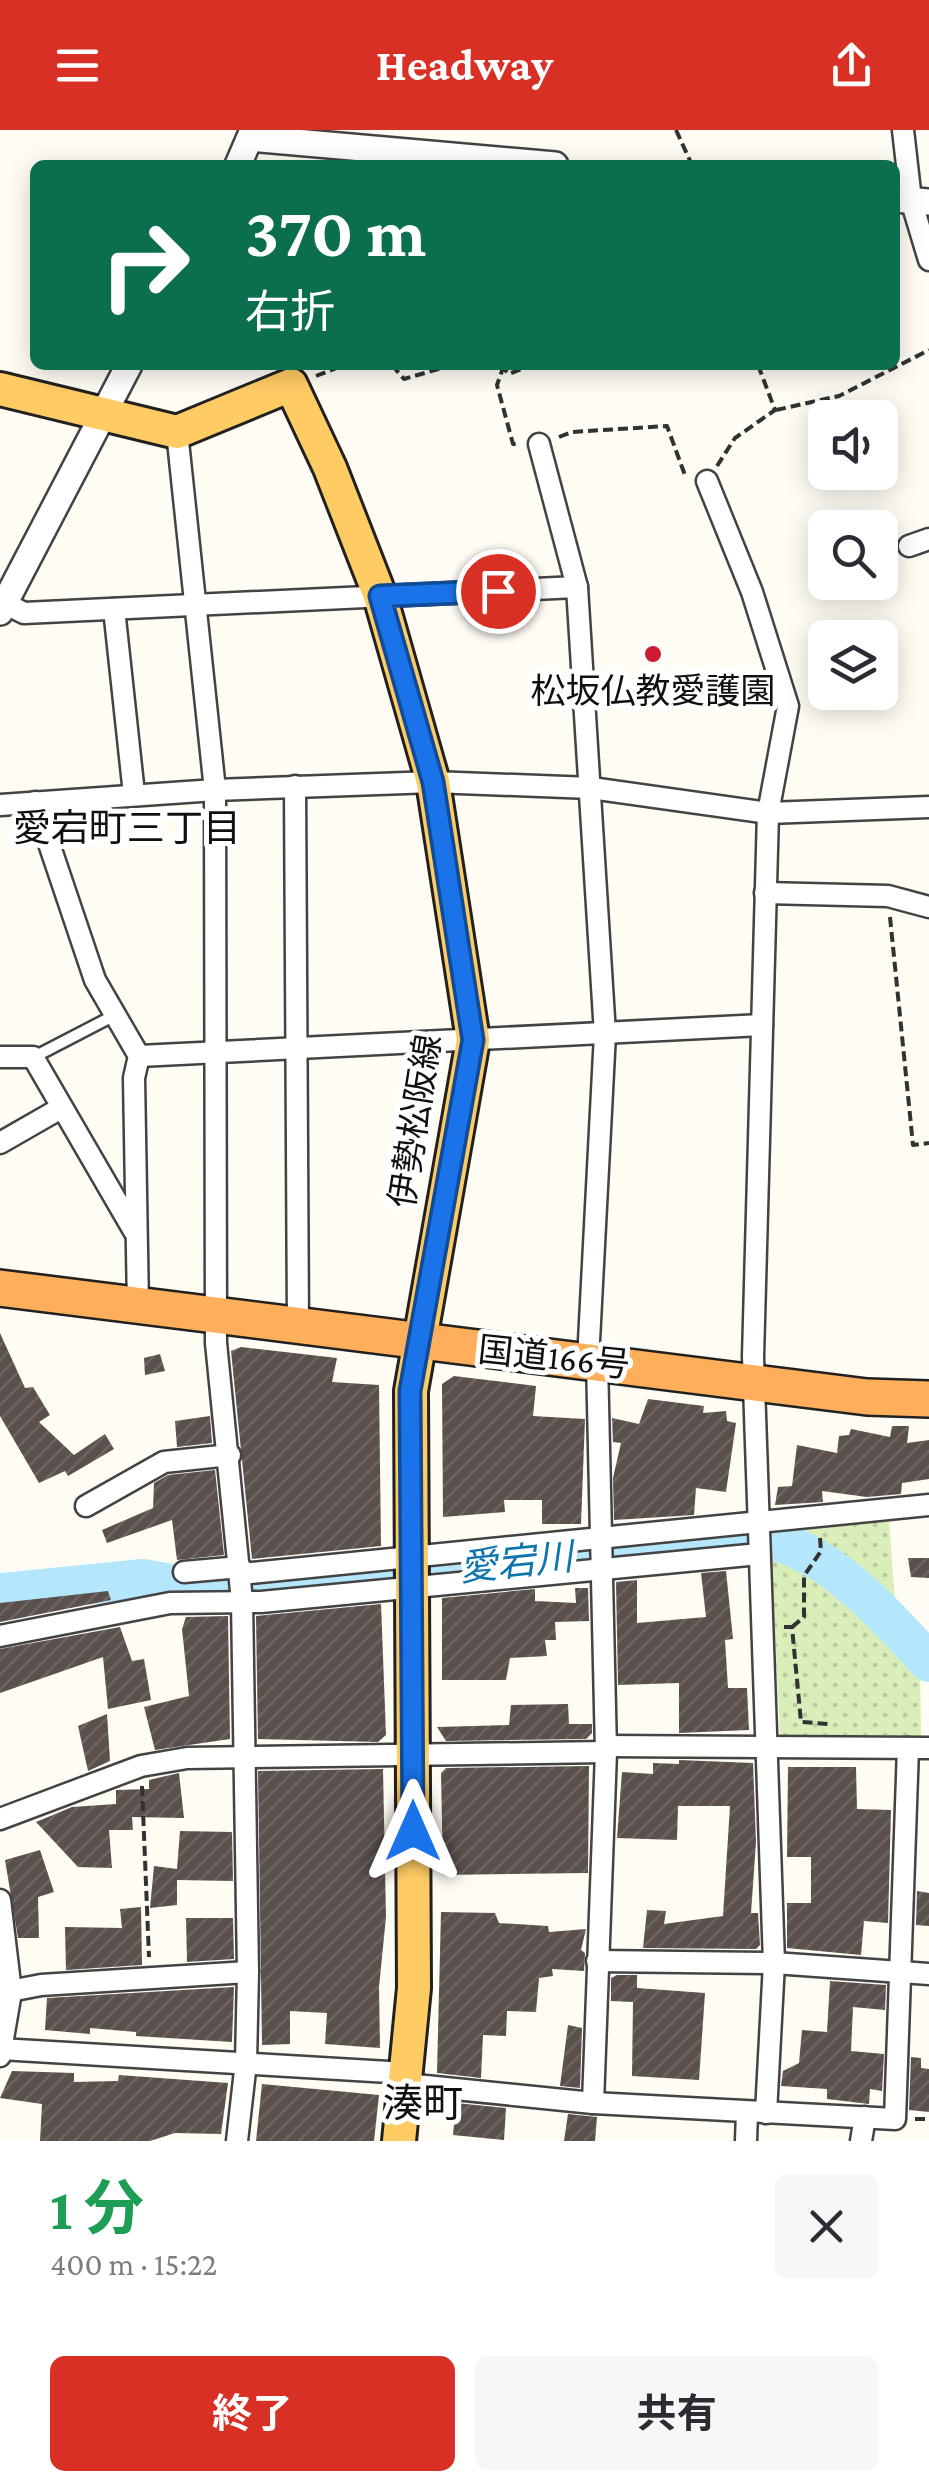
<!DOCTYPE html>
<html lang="ja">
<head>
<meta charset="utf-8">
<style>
	:root { --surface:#fff; --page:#f7f7f7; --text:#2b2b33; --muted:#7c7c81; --accent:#d93025 }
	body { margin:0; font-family:"Crimson Pro","Noto Sans JP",serif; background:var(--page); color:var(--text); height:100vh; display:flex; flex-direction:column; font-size:38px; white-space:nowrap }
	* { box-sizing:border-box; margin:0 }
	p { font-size:32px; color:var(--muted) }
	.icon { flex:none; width:55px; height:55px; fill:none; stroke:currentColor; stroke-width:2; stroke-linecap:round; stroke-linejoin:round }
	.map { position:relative; height:2011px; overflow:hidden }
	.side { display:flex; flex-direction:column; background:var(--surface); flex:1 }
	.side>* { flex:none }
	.top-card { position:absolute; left:30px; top:30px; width:870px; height:210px; border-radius:15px; box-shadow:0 5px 25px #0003; background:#0b6e4f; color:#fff; overflow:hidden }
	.controls { position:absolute; left:808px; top:270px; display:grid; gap:20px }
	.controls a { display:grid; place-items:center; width:90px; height:90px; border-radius:15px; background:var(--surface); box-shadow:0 5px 25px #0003; font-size:50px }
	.pin { position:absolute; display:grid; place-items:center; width:85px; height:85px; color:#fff; margin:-42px; border:5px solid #fff; border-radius:50%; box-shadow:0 2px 10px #0007 }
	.me { position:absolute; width:110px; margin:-55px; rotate:0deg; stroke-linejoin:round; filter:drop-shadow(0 0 8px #0008) }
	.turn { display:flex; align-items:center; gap:35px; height:210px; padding:0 50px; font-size:45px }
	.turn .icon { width:130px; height:130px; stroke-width:2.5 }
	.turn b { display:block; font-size:70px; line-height:85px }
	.round { display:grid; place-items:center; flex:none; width:105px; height:105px; border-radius:15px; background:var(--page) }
	.head { display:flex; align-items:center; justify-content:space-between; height:170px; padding:0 50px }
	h1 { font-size:60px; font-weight:700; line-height:75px; color:#1e9e55 }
	.action { display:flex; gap:20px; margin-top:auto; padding:20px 50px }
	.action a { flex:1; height:115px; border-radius:15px; background:var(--accent); color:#fff; font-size:40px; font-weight:700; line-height:115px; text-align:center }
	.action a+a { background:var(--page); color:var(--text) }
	header { display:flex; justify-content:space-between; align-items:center; height:130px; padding:0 50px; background:var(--accent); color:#fff; font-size:45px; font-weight:700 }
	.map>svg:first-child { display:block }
	.park { fill:url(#park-dots) }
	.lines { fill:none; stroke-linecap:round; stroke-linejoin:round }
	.river { stroke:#b4e7fb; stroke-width:40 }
	.building { fill:url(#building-hatch) }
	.service-casing { stroke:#434343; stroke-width:15 }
	.minor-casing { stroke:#434343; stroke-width:25 }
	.tertiary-casing { stroke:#434343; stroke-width:30 }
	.primary-casing { stroke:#212121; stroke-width:38 }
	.trunk-casing { stroke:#212121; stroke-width:40 }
	.path { stroke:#323232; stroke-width:4; stroke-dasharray:10 5; stroke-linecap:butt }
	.service { stroke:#fff; stroke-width:10 }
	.minor { stroke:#fff; stroke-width:20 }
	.tertiary { stroke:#fff; stroke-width:25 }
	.primary { stroke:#ffcc64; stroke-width:32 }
	.trunk { stroke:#ffaf5b; stroke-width:35 }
	.route-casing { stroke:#114b97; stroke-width:25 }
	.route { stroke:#1a73e8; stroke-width:18 }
	.poi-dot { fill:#cd1b33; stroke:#fff; stroke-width:4 }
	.labels { text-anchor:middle; stroke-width:10; stroke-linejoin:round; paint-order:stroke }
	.poi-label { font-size:35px; fill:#101010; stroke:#fff }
	.street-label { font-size:35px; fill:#101010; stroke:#fff }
	.neighbourhood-label { font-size:38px; fill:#101010; stroke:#fff }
	.water-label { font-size:38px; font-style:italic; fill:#0e76ae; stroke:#fff }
	.quarter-label { font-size:40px; fill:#101010; stroke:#fff }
</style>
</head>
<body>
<header><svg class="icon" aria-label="menu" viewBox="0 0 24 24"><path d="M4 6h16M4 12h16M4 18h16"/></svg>Headway<svg class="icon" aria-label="share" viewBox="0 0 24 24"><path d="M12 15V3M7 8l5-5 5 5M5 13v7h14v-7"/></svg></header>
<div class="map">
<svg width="929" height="2011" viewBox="0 0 929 2011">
	<defs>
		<pattern id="park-dots" width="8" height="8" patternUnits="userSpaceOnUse" patternTransform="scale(2.5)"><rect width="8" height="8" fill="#d9eeb9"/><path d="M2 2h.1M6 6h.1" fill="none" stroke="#b9cb9e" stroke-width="1.8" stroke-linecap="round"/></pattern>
		<pattern id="building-hatch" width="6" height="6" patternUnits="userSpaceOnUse" patternTransform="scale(2.5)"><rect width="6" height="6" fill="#5a504c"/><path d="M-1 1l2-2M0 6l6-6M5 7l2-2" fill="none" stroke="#6d6561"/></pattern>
	</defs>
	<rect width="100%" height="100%" fill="#fffcf4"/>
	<polygon class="park" points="889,1390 898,1515 920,1545 921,1606 780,1605 770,1401"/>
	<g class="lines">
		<path class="river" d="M0,1463L143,1449L182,1456L228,1453L252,1458L762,1407C831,1422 882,1482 929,1532"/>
	</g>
	<g class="building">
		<polygon points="0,1203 25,1258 33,1257 50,1285 39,1292 74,1325 105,1304 114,1319 68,1346 65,1341 39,1353 0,1286"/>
		<polygon points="241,1217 337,1228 332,1252 379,1255 381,1416 252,1429 231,1221"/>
		<polygon points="160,1224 165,1241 145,1245 144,1228"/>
		<polygon points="454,1246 536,1256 533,1286 585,1289 581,1394 542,1394 542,1370 504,1370 505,1382 443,1387 442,1254"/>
		<polygon points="648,1269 704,1276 703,1283 726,1281 727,1291 736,1293 726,1362 696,1358 694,1385 614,1390 613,1348 621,1313 613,1312 612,1288 639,1294"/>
		<polygon points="210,1286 212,1313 177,1317 175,1291"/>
		<polygon points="892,1296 909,1296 907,1313 929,1310 929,1349 902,1353 901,1364 867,1367 822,1361 823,1372 775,1375 778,1357 792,1356 797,1315 837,1323 839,1306 849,1305 851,1299 890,1307"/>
		<polygon points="215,1340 224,1425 177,1430 172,1390 107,1413 102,1400 153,1378 154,1353 168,1345"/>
		<polygon points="908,1428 929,1428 929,1448 911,1447"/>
		<polygon points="726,1441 733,1509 725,1510 728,1558 747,1558 749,1600 679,1603 679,1553 618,1555 616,1452 637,1450 637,1493 706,1487 701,1443"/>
		<polygon points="575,1458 588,1458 589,1491 555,1492 556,1510 545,1510 547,1526 510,1528 506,1550 442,1550 442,1468 535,1459 535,1471 576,1473"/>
		<polygon points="108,1461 111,1470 0,1492 0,1473"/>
		<polygon points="381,1474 386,1605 378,1612 258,1609 256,1486"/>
		<polygon points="228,1486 230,1609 155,1620 144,1577 189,1566 182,1499 186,1487"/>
		<polygon points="120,1497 132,1531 144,1529 151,1570 108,1579 103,1527 0,1563 0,1519"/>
		<polygon points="568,1574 569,1594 592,1594 592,1603 586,1609 446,1611 437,1597 509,1595 511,1575"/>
		<polygon points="107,1584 110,1631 88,1641 78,1596"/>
		<polygon points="679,1630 753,1633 756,1712 751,1783 758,1783 760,1815 756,1819 643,1818 647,1780 666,1781 664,1794 723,1786 730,1676 678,1676 677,1710 617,1708 622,1642 653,1644 653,1633 679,1634"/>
		<polygon points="589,1636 588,1743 443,1745 441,1643 446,1638"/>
		<polygon points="788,1637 856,1637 857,1679 891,1680 888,1793 864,1791 861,1825 787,1818 787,1773 811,1773 811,1727 787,1727"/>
		<polygon points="383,1639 386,1787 379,1857 380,1918 325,1914 327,1883 290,1881 290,1914 262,1915 258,1641"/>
		<polygon points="179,1643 184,1688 132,1687 133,1700 109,1700 112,1738 78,1737 36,1692 72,1677 116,1674 116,1660 149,1659 149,1650"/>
		<polygon points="180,1701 232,1702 233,1751 177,1750 177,1775 150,1778 154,1736 177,1739"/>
		<polygon points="40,1720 54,1762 38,1767 39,1808 18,1808 5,1730"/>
		<polygon points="917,1761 929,1763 929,1796 916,1795"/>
		<polygon points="141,1777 142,1835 66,1840 65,1797 122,1798 120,1779"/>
		<polygon points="441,1782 495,1783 499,1793 548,1796 549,1802 586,1799 581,1820 585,1823 584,1841 552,1839 553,1846 539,1848 536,1882 507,1881 506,1906 483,1905 481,1948 437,1943"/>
		<polygon points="186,1788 233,1788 234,1829 187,1832"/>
		<polygon points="617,1845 637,1845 637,1858 705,1863 699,1950 632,1946 633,1872 611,1871 611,1848"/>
		<polygon points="830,1851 886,1855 885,1880 853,1877 851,1921 884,1924 882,1961 870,1959 869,1974 827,1969 827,1959 781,1956 783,1941 799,1933 802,1900 827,1902"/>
		<polygon points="234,1857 232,1912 136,1906 136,1902 90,1898 90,1904 45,1900 47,1868"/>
		<polygon points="568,1895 582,1898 580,1958 560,1956"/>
		<polygon points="911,1927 921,1928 921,1938 929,1939 929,1982 909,1980"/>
		<polygon points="12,1941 74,1943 74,1952 118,1951 119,1945 228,1953 221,2004 175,2003 150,2011 40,2011 42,1974 0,1968"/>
		<polygon points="262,1954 379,1965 374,2011 256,2011"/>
		<polygon points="456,1973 506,1978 504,2010 453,2005"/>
		<polygon points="568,1984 597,1987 595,2011 564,2011"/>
	</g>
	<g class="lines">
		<g class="service-casing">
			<polyline id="service" points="34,927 113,886"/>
		</g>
		<g class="minor-casing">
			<g id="minor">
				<polyline points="903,0 911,70 929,130"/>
				<polyline points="177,302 215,660 216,1213 242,1471 248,1842 246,1932 237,2011"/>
				<polyline points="539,314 577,457 605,904 588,1230"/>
				<polyline points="707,351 752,462 788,576 768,683 753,1227 774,1833 766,1983"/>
				<polyline points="909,416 929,409"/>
				<polyline points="4,473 24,483 577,457"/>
				<polyline points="114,479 134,664"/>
				<polyline points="295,656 298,1198"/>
				<polyline points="35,672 95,850 139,926 134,948 138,1177"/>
				<polyline points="0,675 215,660 433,652 591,658 768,683 929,677"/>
				<polyline points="765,763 888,766 929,777"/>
				<polyline points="139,926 762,895"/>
				<polyline points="0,927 33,927 134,1101"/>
				<polyline points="0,1013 61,978"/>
				<polyline points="86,1376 164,1332 230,1325"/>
				<polyline points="184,1442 240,1437"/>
				<polyline points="241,1444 929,1375"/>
				<polyline points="0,1506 170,1473 261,1472 759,1424"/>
				<polyline points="606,1616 929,1618"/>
				<polyline points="0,1689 141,1636 187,1628 606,1622"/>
				<polyline points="0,1770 11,1862 0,1926"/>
				<polyline points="597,1831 774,1833 929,1844"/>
				<polyline points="0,1863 41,1855 248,1842"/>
				<polyline points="0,1919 406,1943"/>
				<polyline points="406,1954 593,1973 895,1989 908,1618"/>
				<polyline points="593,1973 606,1622 597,1231"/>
				<polyline points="746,2011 747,1982"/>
				<polyline points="861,2011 865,1987"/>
			</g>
		</g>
		<g class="tertiary-casing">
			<g id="tertiary">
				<polyline points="250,8 555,35"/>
				<polyline points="238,35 253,0"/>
				<polyline points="895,69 929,72"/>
				<polyline points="0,482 129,235"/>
			</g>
		</g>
		<g class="primary-casing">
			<polyline id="primary" points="0,259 177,302 291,255 330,338 380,466 433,652 473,910 411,1261 414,1858 399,2011"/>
		</g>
		<g class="trunk-casing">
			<polyline id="trunk" points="0,1158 867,1267 929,1269"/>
		</g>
		<g class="path">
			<polyline points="676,0 692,35"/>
			<polyline points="392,235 404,249 452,235"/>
			<polyline points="500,235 509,244 531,235"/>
			<polyline points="504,235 497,255 513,314 520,314"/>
			<polyline points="316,246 344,235"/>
			<polyline points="776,280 839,266 929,220"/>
			<polyline points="559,307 572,302 667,296 686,348"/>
			<polyline points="717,336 735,308 775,280 758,235"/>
			<polyline points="890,787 913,1015 929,1013"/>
			<polyline points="784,1497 792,1497 801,1592 829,1594"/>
			<polyline points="792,1497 804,1487 804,1446 821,1421 820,1408"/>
			<polyline points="142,1656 149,1827"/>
			<polyline points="915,1989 929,1989"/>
		</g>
		<use href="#service" class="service"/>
		<use href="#minor" class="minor"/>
		<use href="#tertiary" class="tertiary"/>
		<use href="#primary" class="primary"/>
		<use href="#trunk" class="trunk"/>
	</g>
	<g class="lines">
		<g class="route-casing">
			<polyline id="route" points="413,1701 410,1261 473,910 433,652 380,466 498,461"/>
		</g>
		<use href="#route" class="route"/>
	</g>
	<circle class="poi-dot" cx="653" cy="524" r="10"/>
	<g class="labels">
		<g class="poi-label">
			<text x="653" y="573">松坂仏教愛護園</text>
		</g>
		<g class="street-label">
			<text transform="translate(415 991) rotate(-81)" y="12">伊勢松阪線</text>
			<text transform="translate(554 1227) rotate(6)" y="12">国道166号</text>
		</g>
		<g class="neighbourhood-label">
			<text x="127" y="711">愛宕町三丁目</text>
		</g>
		<g class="water-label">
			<text transform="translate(516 1432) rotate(-6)" y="13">愛宕川</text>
		</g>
		<g class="quarter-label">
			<text x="423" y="1987">湊町</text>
		</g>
	</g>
</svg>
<div class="controls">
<a><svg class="icon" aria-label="sound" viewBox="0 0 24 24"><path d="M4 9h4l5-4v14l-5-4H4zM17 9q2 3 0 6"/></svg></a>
<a><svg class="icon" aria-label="search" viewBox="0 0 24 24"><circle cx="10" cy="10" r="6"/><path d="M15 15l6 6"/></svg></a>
<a><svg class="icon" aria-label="layers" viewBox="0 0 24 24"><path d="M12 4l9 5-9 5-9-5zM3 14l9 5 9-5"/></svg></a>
</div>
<div class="pin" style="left:498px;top:461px;background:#d93025"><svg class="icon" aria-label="arrive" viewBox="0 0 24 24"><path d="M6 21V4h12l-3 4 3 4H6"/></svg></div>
<svg class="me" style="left:413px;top:1701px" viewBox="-20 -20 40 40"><path d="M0-17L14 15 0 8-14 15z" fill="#1a73e8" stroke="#fff" stroke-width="4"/></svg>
<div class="top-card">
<div class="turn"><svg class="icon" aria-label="right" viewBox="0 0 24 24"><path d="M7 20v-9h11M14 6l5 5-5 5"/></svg><div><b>370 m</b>右折</div></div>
</div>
</div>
<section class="side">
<div class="head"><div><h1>1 分</h1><p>400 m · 15:22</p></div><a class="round"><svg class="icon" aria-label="close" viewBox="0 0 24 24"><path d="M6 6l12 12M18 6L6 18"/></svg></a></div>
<div class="action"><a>終了</a><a>共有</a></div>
</section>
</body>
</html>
